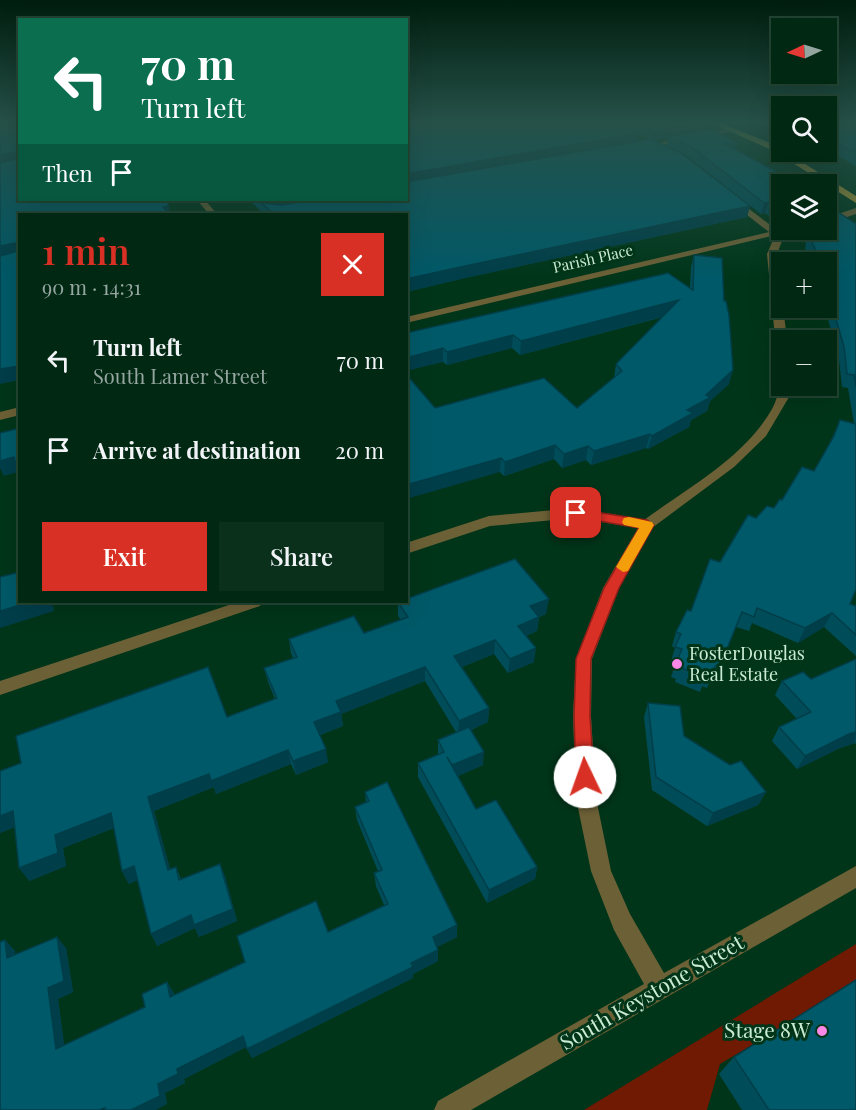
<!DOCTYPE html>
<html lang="en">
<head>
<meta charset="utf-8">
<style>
	:root { --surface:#002813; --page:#0a301c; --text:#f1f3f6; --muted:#95a6a0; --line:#243; --accent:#d93025 }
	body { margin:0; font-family:"Playfair Display",serif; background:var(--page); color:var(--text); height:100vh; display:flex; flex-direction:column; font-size:22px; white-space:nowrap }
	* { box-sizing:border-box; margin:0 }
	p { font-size:20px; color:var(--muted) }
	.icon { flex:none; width:33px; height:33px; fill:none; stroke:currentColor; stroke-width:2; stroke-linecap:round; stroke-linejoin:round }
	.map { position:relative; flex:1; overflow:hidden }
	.details { position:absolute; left:18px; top:213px; width:390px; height:390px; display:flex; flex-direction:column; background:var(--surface); border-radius:0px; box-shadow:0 6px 24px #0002,0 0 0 2px var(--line) }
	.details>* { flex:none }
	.top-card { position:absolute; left:18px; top:18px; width:390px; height:183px; border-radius:0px; box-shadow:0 6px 24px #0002,0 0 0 2px var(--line); background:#0b6e4f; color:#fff; overflow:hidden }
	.needle { width:39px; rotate:266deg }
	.controls { position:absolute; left:771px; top:18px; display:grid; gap:12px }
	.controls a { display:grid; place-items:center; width:66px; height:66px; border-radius:0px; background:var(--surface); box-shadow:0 6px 24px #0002,0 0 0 2px var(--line); font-size:30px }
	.pin { position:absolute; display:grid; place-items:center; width:51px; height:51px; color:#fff; margin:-26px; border-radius:12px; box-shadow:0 3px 9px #0006 }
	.me { position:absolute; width:66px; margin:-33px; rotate:357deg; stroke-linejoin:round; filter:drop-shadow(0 0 4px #0008) }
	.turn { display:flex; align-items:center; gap:21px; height:126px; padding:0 24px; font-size:27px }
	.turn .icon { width:78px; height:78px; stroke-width:2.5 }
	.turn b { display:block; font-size:42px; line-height:51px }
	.then { display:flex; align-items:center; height:57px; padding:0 24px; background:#0003; gap:12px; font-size:22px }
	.round { display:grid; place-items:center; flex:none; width:63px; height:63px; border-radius:0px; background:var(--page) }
	.head { display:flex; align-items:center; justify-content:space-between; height:102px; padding:0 24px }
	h1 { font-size:36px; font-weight:600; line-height:45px; color:var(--accent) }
	.primary-button { display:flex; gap:12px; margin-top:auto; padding:12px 24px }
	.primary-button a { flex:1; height:69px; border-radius:0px; background:var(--accent); color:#fff; font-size:24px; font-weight:600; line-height:69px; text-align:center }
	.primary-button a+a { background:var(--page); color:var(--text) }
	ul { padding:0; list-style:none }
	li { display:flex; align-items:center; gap:18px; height:90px; padding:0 24px }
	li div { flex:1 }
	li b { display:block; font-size:22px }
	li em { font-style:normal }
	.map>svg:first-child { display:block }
	.green { fill:#701903 }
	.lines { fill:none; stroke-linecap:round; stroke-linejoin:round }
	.minor { fill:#6c6036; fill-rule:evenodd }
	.major { fill:#ad9433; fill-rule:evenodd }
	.wall { fill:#004d59; fill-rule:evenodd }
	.shaded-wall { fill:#003e49 }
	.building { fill:#005968; stroke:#003e49; stroke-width:1.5 }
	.route { fill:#d93025; stroke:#8d1f18; stroke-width:1.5 }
	.slow { fill:#f59e0b }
	.poi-dot { fill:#fb87e6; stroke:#003519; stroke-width:2 }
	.labels { text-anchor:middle; stroke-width:6; stroke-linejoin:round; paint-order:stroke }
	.far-street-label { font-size:15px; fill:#cbecd4; stroke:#003519 }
	.poi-label { font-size:18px; fill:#cbecd4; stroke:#003519; text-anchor:start }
	.near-street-label { font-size:21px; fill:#cbecd4; stroke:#003519 }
	.near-poi-label { font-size:21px; fill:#cbecd4; stroke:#003519; text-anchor:end }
</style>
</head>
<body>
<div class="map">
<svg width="856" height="1110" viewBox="0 0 856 1110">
	<rect width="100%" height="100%" fill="#003519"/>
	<polygon class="green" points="856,944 856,983 720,1064 707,1110 584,1110"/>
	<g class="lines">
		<g class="minor">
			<polygon points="732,128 734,131 643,149 639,147"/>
			<polygon points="732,196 777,230 795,231 782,241 777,254 787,340 782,340 782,351 776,348 767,254 773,240 780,234 406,323 406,317 769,232 729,201 729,197"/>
			<polygon points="197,200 205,200 217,214 209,214"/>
			<polygon points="856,208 856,214 826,224 826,218"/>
			<path d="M781,383L782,386H791L792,392L766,436L734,467L652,528L619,588L592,659L591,716L596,798L611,871L630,914L664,973L856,866V888L471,1110H434L438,1101L644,984L614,930L591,871L576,798L573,716L576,659L603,588L638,528L576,518L490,526L406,554V543L489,516L576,508L644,520C688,488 745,457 772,409C777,400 778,392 781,383Z"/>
			<polygon points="20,407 20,415 0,420 0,412"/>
			<polygon points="238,602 262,602 260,606 0,695 0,681"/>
		</g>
		<polygon class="major" points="709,122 718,122 780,147 782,152 786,152 856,196 856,203 774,151"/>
	</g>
	<g class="wall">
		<path d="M406,122H696L697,131L737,143L736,150L784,176L769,216L765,213L761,214L687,156L680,153L750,206L747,217L465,278L406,292V214H264L249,200H406ZM638,134L650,139L637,142ZM668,138L667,146L654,140Z"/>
		<polygon points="765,122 782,122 782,128"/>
		<polygon points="826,122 856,122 856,166 826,149"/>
		<polygon points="829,214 856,224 856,589 850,604 856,606 856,656 824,627 798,643 752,623 749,631 736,627 714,682 710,680 707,688 702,686 700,692 675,682 676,679 671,677 676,663 671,661 675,648 672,646 676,632 691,611 720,562 756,518 774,508 814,471 831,440 840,420 854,424 848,388 842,387 839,360 825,308 826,308 826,262 811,262 805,248 806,244 801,230 826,230"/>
		<polygon points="694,255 729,384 710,401 707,411 691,420 689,427 648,449 646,448 591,465 586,460 562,468 554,459 504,476 435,408 577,408 614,378 616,364 663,317 520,355 512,348 447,365 406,333 690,288 691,267"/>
		<polygon points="398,602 546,614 539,617 537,631 526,636 534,662 508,673 494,654 462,667 489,708 488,722 471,730 483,765 458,776 476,809 537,867 535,879 487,903 418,777 418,763 438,755 438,740 456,732 425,681 341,714 343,726 320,735 328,762 296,775 291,764 216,794 214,787 154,811 170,869 176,867 181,879 225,876 237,921 199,937 195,928 157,946 137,880 129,884 122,871 114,828 63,848 66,866 29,881 15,827 0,833 0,771 227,717 275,699 268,682 264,668 293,658 291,653 289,639 364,633 401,620 398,616"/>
		<polygon points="856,659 856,744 855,743 840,748 797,769 772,741 779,727 797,719 775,695 782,681 811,679"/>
		<polygon points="648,703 684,736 766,792 758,805 707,826 652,790 644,717"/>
		<polygon points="365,792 457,925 457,937 437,947 438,961 413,974 413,978 252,1058 246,1047 184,1079 185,1083 165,1093 167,1104 0,1110 5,940 15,951 15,954 66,948 73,992 58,999 64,1045 174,993 174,995 328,932 384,905 376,886 374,873 378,871 357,820 355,807 366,802"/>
		<polygon points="734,1057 856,1110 742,1110 719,1074"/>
	</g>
	<g class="shaded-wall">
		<polygon points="699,123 696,133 668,137 668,138 652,141 654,131"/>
		<polygon points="639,133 637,143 406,185 406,174"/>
		<polygon points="737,143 735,153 725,144"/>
		<polygon points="16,152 20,163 0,166 0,155"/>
		<polygon points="265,200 332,200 270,211 263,203"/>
		<polygon points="168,202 170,214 165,214 163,207"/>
		<polygon points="769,202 765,213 761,214 764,203"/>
		<polygon points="782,203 782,214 769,216 773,204"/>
		<polygon points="750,206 747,217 465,278 406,292 406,279 465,266"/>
		<polygon points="15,243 20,255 0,259 0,246"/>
		<polygon points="679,300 676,313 520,355 521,341"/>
		<polygon points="513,335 512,348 447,365 447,352"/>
		<polygon points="443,348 443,362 406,371 406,358"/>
		<polygon points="20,366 20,380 0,384 0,369"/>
		<polygon points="733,370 729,384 710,401 707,411 691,420 689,427 648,449 652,436 706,395"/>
		<polygon points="650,434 646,448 591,465 594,451"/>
		<polygon points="555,445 554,459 504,476 505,462"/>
		<polygon points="588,446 586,460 562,468 564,454"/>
		<polygon points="14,457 20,468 20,475 18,472 4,476 0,468 0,461"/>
		<polygon points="501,458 500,472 406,499 406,485"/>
		<polygon points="549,599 546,614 528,621 530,606"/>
		<polygon points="31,602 52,602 54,611 0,628 0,611"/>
		<polygon points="832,613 824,627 798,643 805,628"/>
		<polygon points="539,617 537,631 517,640 518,626"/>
		<polygon points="495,640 494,654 454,670 454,656"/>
		<polygon points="536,648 534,662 508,673 510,659"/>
		<polygon points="425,667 425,681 341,714 343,726 316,736 314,722 336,701"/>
		<polygon points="489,708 488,722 458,735 459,721"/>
		<polygon points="856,732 855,743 840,748 797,769 805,756 849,734"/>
		<polygon points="326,749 328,762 296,775 293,761"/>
		<polygon points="288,750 291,764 216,794 214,787 154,811 174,883 168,870 148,797 209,774"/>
		<polygon points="484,752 483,765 451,779 452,765"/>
		<polygon points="766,792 758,805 707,826 713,813"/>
		<polygon points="13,811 22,824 0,833 0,816"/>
		<polygon points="111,813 118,826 63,848 66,866 29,881 19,868 55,835"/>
		<polygon points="220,864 225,876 237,921 199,937 195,928 157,946 151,934"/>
		<polygon points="134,866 140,879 129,884 122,871"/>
		<polygon points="537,867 535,879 487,903 489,890"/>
		<polygon points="457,925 457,937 433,949 433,937"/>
		<polygon points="57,937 66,948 73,992 58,999 66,1058 56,1049 48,988"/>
		<polygon points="5,940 15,951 17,969 7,958"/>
		<polygon points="438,950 438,961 413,974 413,978 252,1058 247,1049"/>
		<polygon points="167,982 174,993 177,1007 170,997"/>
		<polygon points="243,1036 248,1046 184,1079 185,1083 165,1093 167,1104 156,1110 131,1110 158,1084 177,1069"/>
	</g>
	<g class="building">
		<polygon points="0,122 20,122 20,200 166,200 168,202 168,206 163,207 169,214 20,214 20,366 0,369 0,256 18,251 18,245 15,243 0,246 0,163 19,158 16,152 0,155"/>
		<polygon points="406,122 617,122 639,133 406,174"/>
		<polygon points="636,122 696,122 699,123 654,131"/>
		<polygon points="826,122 856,122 856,153 826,137"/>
		<polygon points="710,129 737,143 725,144 784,176 781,176 794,184 782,184 782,203 773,204 769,202 764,203 690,146 668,137"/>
		<polygon points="651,139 681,153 750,206 465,266 406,279 406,214 274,214 258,200 270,200 265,200 263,203 282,205 311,200 406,200 406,182"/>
		<polygon points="826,204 828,205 829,214 838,212 856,224 856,388 854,375 847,374 844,347 826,285 826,262 821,262 809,236 811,234 809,230 826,230"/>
		<polygon points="694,255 722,258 724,301 726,301 729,315 733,370 706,395 711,397 687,410 693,413 652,436 650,434 594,451 588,446 564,454 555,445 505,462 501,458 406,485 406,374 435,408 544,378 577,408 622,371 616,364 679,300 521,341 513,335 447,352 443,348 406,358 406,333 668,273 693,290"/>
		<polygon points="840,420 856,424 856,589 850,604 856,606 856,635 832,613 805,628 757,608 754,617 742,612 719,668 715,666 712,674 708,672 705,678 679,667 681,665 676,663 682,649 675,647 681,634 676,632 687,610 691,611 710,559 720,562 748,515 756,518 767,506 774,508 780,499 782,500 802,467 814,471 834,436"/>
		<polygon points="20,428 20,468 17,469 14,457 0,461 0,433"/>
		<polygon points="515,559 549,599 530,606 539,617 518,626 536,648 510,659 495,640 454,656 489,708 459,721 425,667 336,701 341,712 314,722 326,749 293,761 288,750 211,781 209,774 148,797 168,870 176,867 179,880 220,864 233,909 194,925 191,915 151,934 134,866 122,871 111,813 55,835 58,853 19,868 13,811 0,816 0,771 21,763 16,736 208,667 227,717 277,698 264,668 297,657 289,639 354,616 364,633 408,617 398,602 406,602 406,599"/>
		<polygon points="20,572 20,602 31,602 0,611 0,577"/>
		<polygon points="856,659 856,732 849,734 805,756 779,727 811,712 782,681 803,672 811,679"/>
		<polygon points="648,703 680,706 684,736 730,765 741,761 766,792 713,813 656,777"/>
		<polygon points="469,727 484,752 452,765 447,757 476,809 496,800 537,867 489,890 418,763 444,752 438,740"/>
		<polygon points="387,782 457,925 433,937 438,950 411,963 413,967 247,1049 243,1036 177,1069 178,1074 158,1084 160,1096 131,1110 105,1110 105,1108 99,1110 0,1110 0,942 5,940 7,958 57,937 64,981 48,988 56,1049 145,1007 142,994 167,982 170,997 245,962 237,936 316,901 328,932 388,904 374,873 382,870 355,807 369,801 365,792"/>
		<polygon points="856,980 856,1110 769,1110 734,1057"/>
	</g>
	<linearGradient id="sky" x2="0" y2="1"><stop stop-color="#001d0e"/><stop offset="0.44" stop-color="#265149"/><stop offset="1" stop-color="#265149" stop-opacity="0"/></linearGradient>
	<rect width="856" height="278" fill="url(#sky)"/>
	<polygon class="route" points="576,509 647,520 654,525 619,588 591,659 590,716 594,777 591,783 585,785 579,783 576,777 574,716 576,659 604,588 639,528 571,516 569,513"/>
	<polygon class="slow" points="629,517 652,522 654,525 628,571 623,572 616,567 639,528 624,525 622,522 624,518"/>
	<g class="poi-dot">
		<circle cx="677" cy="664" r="6"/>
		<circle cx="822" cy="1031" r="6"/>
	</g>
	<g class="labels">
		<g class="far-street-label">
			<text transform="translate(593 259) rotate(-13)" y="5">Parish Place</text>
		</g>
		<g class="poi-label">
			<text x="689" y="660">FosterDouglas<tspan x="689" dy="21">Real Estate</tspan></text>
		</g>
		<g class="near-street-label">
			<text transform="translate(652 993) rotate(-30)" y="7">South Keystone Street</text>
		</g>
		<g class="near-poi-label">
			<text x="810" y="1038">Stage 8W</text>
		</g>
	</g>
</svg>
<div class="controls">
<a><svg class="needle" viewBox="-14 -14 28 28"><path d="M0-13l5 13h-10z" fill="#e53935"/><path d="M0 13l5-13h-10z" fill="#95a6a0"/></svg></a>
<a><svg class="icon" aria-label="search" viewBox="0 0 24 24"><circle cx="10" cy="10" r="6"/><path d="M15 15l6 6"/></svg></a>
<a><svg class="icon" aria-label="layers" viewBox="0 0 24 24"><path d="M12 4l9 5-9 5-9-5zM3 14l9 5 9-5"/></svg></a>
<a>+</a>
<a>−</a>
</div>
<div class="pin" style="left:576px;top:513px;background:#d93025"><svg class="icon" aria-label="arrive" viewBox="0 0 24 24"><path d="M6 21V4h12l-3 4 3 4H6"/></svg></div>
<svg class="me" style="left:585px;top:777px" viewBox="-20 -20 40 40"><circle r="19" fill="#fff"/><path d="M0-13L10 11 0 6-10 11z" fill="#d93025"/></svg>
<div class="top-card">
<div class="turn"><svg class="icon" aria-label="left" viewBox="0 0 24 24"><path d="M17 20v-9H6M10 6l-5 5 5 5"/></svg><div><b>70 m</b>Turn left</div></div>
<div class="then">Then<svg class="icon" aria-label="arrive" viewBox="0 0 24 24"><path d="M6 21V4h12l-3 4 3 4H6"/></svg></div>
</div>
<section class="details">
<div class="head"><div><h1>1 min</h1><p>90 m · 14:31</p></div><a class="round" style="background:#d93025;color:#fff"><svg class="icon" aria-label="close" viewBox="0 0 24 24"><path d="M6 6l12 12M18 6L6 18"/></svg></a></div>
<ul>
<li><svg class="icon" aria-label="left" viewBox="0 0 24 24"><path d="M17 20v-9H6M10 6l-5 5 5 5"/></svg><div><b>Turn left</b><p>South Lamer Street</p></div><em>70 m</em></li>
<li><svg class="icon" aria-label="arrive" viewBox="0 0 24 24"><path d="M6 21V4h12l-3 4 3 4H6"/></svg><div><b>Arrive at destination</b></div><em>20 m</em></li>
</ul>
<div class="primary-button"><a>Exit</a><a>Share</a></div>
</section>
</div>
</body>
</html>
